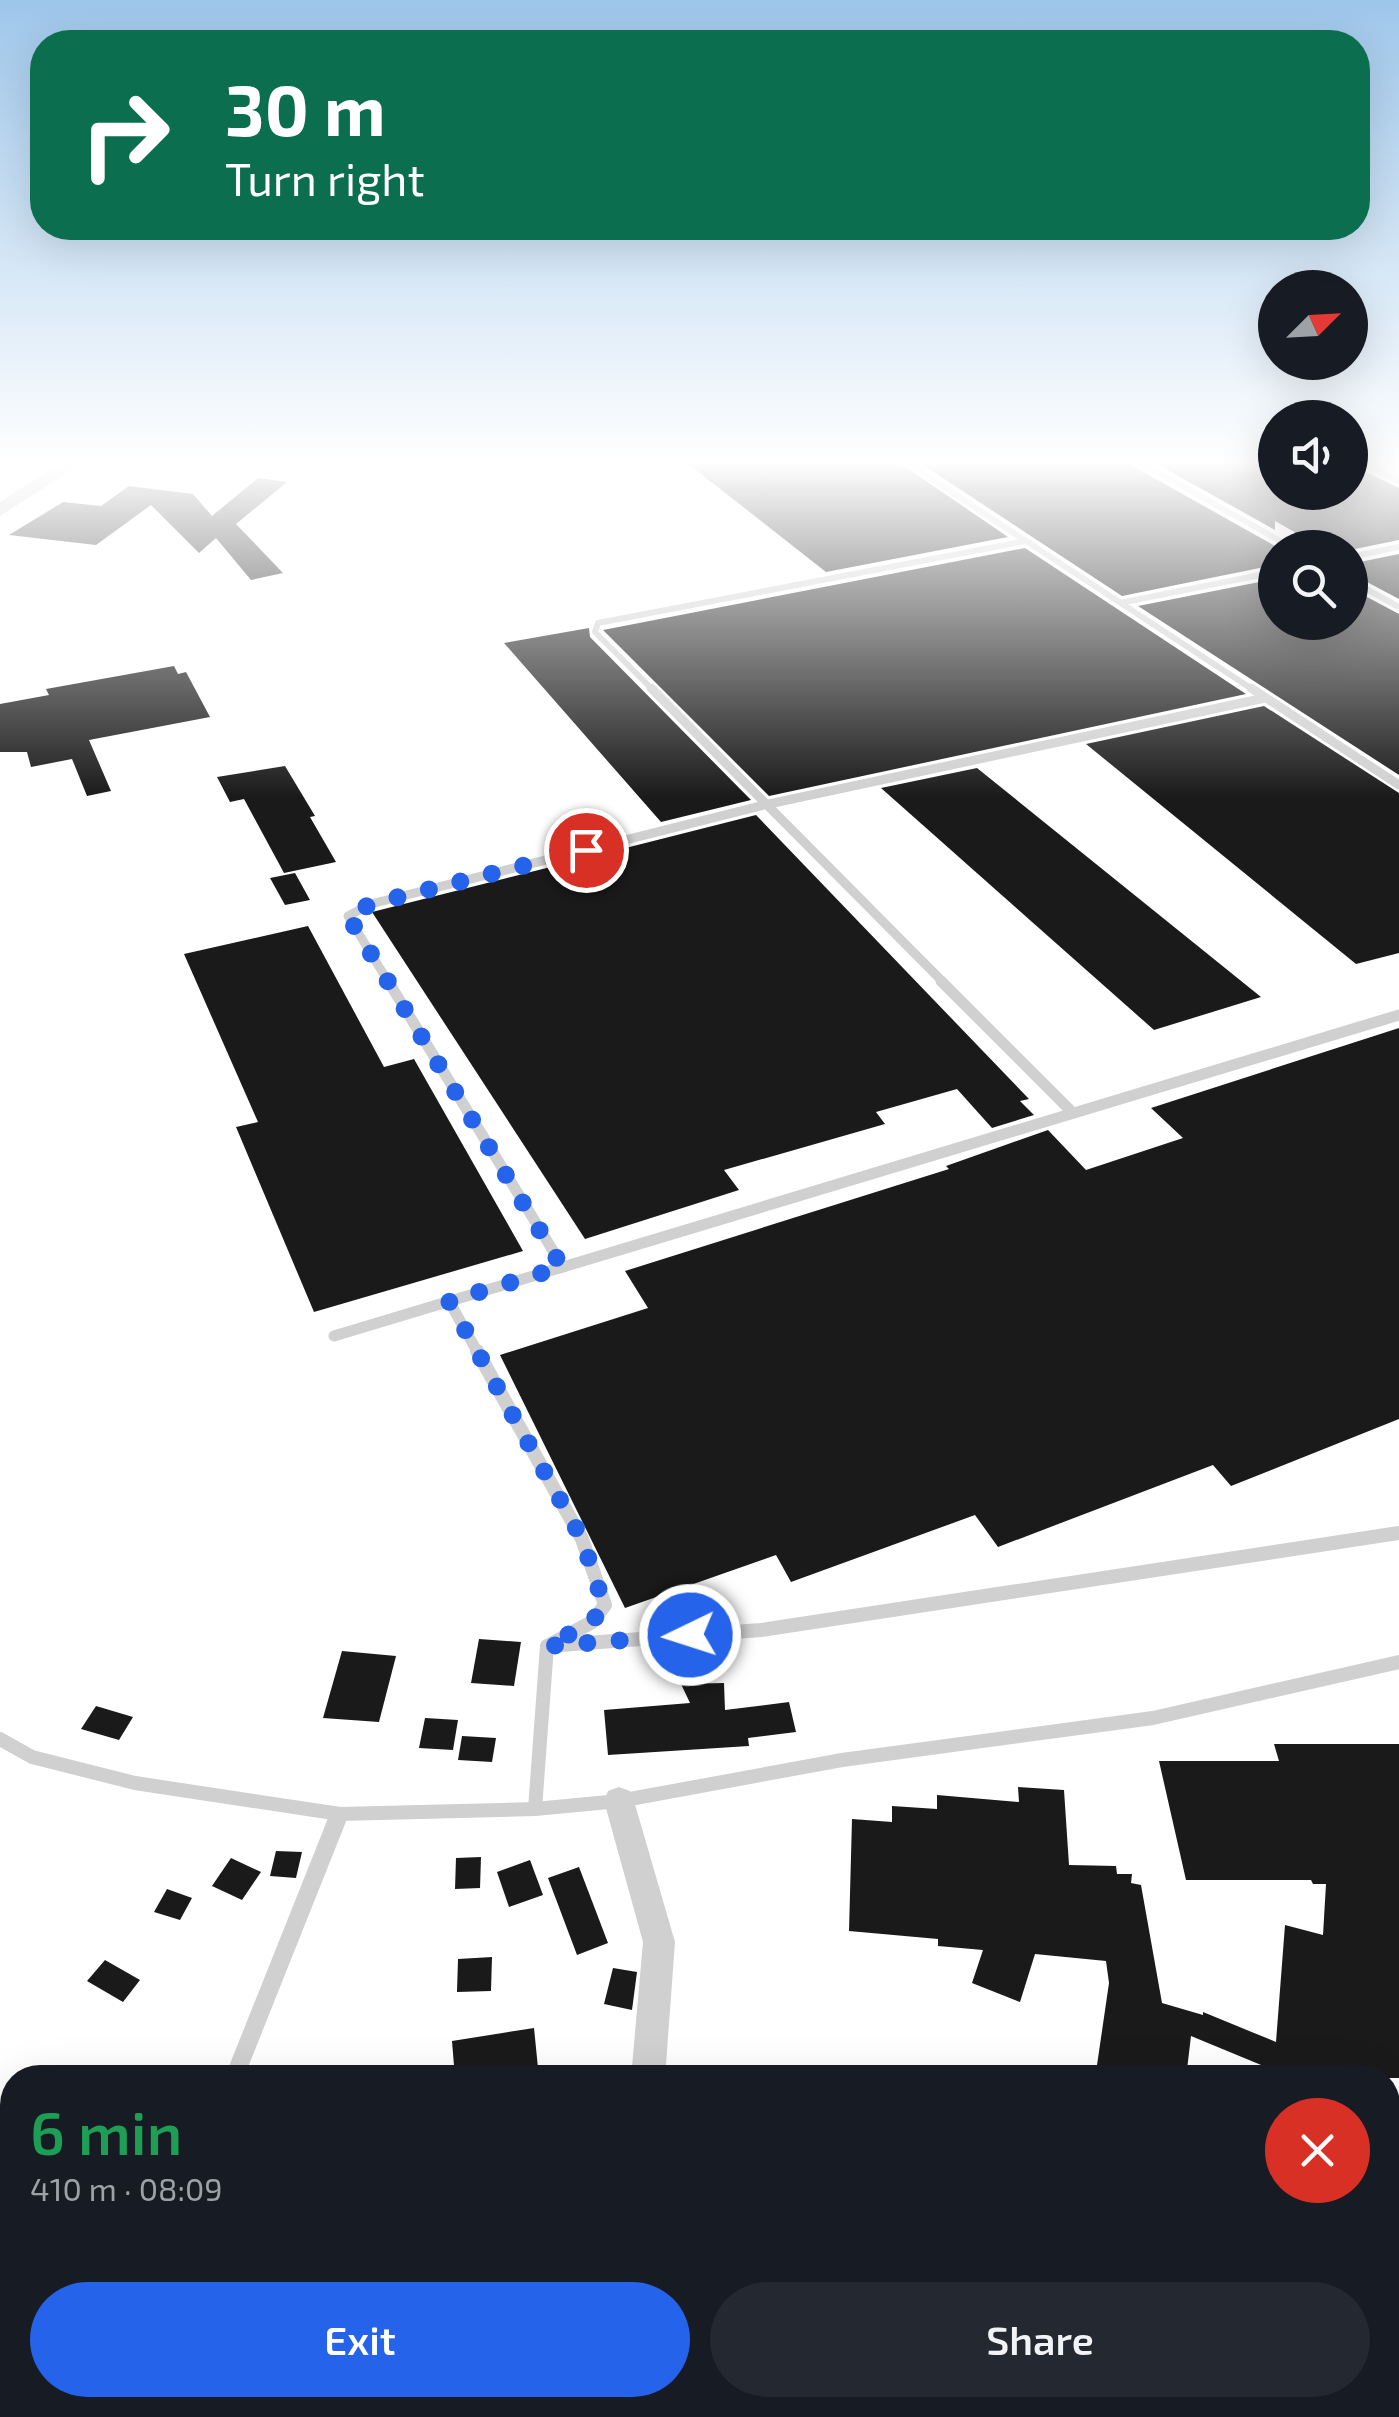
<!DOCTYPE html>
<html lang="en">
<head>
<meta charset="utf-8">
<style>
	:root { --surface:#171b24; --page:#242831; --text:#f1f3f6; --muted:#9ea1a6; --accent:#2563eb }
	body { margin:0; font-family:"Exo 2",sans-serif; background:var(--page); color:var(--text); height:100vh; display:flex; flex-direction:column; font-size:38px; white-space:nowrap }
	* { box-sizing:border-box; margin:0 }
	p { font-size:32px; color:var(--muted) }
	.icon { flex:none; width:55px; height:55px; fill:none; stroke:currentColor; stroke-width:2; stroke-linecap:round; stroke-linejoin:round }
	.map { position:relative; flex:1; overflow:hidden }
	.panel { position:absolute; left:0px; top:2065px; width:1400px; height:352px; display:flex; flex-direction:column; background:var(--surface); border-radius:40px 40px 0 0; box-shadow:0 10px 40px #0002 }
	.panel>* { flex:none }
	.top-card { position:absolute; left:30px; top:30px; width:1340px; height:210px; border-radius:40px; box-shadow:0 10px 40px #0002; background:#0b6e4f; color:#fff; overflow:hidden }
	.needle { width:65px; rotate:66deg }
	.fabs { position:absolute; left:1258px; top:270px; display:grid; gap:20px }
	.fabs a { display:grid; place-items:center; width:110px; height:110px; border-radius:50%; background:var(--surface); box-shadow:0 10px 40px #0002; font-size:50px }
	.pin { position:absolute; display:grid; place-items:center; width:85px; height:85px; color:#fff; margin:-42px; border:5px solid #fff; border-radius:50%; box-shadow:0 2px 10px #0007 }
	.me { position:absolute; width:110px; margin:-55px; rotate:266deg; stroke-linejoin:round; filter:drop-shadow(0 0 8px #0008) }
	.turn { display:flex; align-items:center; gap:35px; height:210px; padding:0 30px; font-size:45px }
	.turn .icon { width:130px; height:130px; stroke-width:2.5 }
	.turn b { display:block; font-size:70px; line-height:85px }
	.round { display:grid; place-items:center; flex:none; width:105px; height:105px; border-radius:52px; background:var(--page) }
	.headline { display:flex; align-items:center; justify-content:space-between; height:170px; padding:0 30px }
	h1 { font-size:60px; font-weight:600; line-height:75px; color:#1e9e55 }
	.button { display:flex; gap:20px; margin-top:auto; padding:20px 30px }
	.button a { flex:1; height:115px; border-radius:60px; background:var(--accent); color:#fff; font-size:40px; font-weight:600; line-height:115px; text-align:center }
	.button a+a { background:var(--page); color:var(--text) }
	.map>svg:first-child { display:block }
	.building { fill:#1a1a1a }
	.lines { fill:none; stroke-linecap:round; stroke-linejoin:round }
	.lane-far4 { stroke:#d0d0d0; stroke-width:6 }
	.lane-far3 { stroke:#d0d0d0; stroke-width:9 }
	.lane-far2 { stroke:#d0d0d0; stroke-width:11 }
	.lane-far1 { stroke:#d0d0d0; stroke-width:14 }
	.lane { stroke:#d0d0d0; stroke-width:18 }
	.street { fill:#d0d0d0; fill-rule:evenodd }
	.secondary { fill:#bdbdbd; fill-rule:evenodd }
	.route { stroke:#2563eb; stroke-width:18; stroke-dasharray:0 32.4 }
</style>
</head>
<body>
<div class="map">
<svg width="1399" height="2417" viewBox="0 0 1399 2417">
	<rect width="100%" height="100%" fill="#fff"/>
	<g class="building">
		<polygon points="682,459 894,459 1008,537 826,572"/>
		<polygon points="914,459 1127,459 1131,465 1275,546 1275,565 1122,596"/>
		<polygon points="1148,459 1275,459 1275,492 1350,492 1350,472 1361,470 1399,488 1399,540 1350,550 1323,548 1275,521 1275,530"/>
		<polygon points="258,478 287,482 236,524 283,573 251,580 216,538 199,553 151,505 96,545 9,535 63,502 101,506 129,486 193,494 212,516"/>
		<polygon points="1025,548 1246,694 769,796 603,630"/>
		<polygon points="1399,554 1399,599 1350,573 1350,564"/>
		<polygon points="1275,579 1275,622 1350,622 1350,588 1399,614 1399,775 1138,606"/>
		<polygon points="589,628 590,637 751,800 661,822 504,643"/>
		<polygon points="174,666 178,674 186,672 210,717 89,740 111,791 87,796 72,759 31,767 27,752 0,752 0,704 49,695 46,689"/>
		<polygon points="1264,706 1399,793 1399,953 1356,964 1086,744"/>
		<polygon points="285,766 315,816 310,817 336,862 284,873 244,799 230,802 217,777"/>
		<polygon points="977,768 1261,997 1154,1030 881,788"/>
		<polygon points="756,815 1029,1099 1020,1101 1034,1115 992,1128 957,1089 876,1112 885,1124 724,1170 739,1190 585,1239 372,912"/>
		<polygon points="295,873 310,900 285,905 270,878"/>
		<polygon points="308,926 384,1067 414,1059 523,1251 314,1312 236,1127 258,1122 184,954"/>
		<polygon points="1399,1028 1399,1419 1231,1486 1213,1465 998,1547 975,1515 791,1582 776,1555 625,1608 500,1355 648,1308 625,1271 949,1169 946,1166 1048,1130 1086,1170 1183,1138 1151,1108"/>
		<polygon points="479,1639 521,1642 514,1686 471,1683"/>
		<polygon points="342,1651 396,1656 379,1722 323,1718"/>
		<polygon points="724,1683 725,1710 789,1702 796,1732 748,1738 749,1746 608,1755 604,1710 690,1703 681,1684"/>
		<polygon points="96,1706 133,1717 119,1740 81,1729"/>
		<polygon points="425,1718 458,1720 453,1750 419,1748"/>
		<polygon points="462,1736 496,1738 492,1762 458,1760"/>
		<polygon points="1274,1744 1399,1744 1399,2078 1273,2078 1273,2070 1191,2036 1186,2078 1115,2078 1096,2072 1109,1983 1106,1961 1035,1954 1020,2002 972,1983 983,1950 938,1946 938,1939 849,1931 852,1819 892,1822 892,1806 937,1809 937,1795 1019,1802 1018,1787 1064,1790 1069,1865 1116,1866 1117,1874 1132,1874 1131,1883 1141,1885 1162,2003 1203,2015 1203,2012 1276,2042 1285,1925 1323,1935 1326,1884 1313,1884 1311,1880 1186,1880 1159,1761 1279,1761"/>
		<polygon points="276,1851 302,1852 296,1878 270,1876"/>
		<polygon points="481,1857 480,1888 455,1889 456,1858"/>
		<polygon points="231,1858 261,1872 242,1900 212,1886"/>
		<polygon points="530,1860 543,1895 509,1907 497,1872"/>
		<polygon points="579,1867 608,1943 577,1955 548,1878"/>
		<polygon points="167,1889 192,1898 180,1920 154,1912"/>
		<polygon points="492,1957 491,1991 457,1992 458,1959"/>
		<polygon points="105,1960 140,1980 123,2002 87,1981"/>
		<polygon points="613,1968 637,1972 632,2010 604,2004"/>
		<polygon points="534,2028 539,2078 455,2078 452,2041"/>
	</g>
	<g class="lines">
		<g class="lane-far4">
			<polyline points="901,459 1255,691"/>
			<polyline points="1134,459 1293,548"/>
			<polyline points="1355,459 1399,481"/>
			<polyline points="1350,557 1399,547"/>
			<polyline points="1350,580 1399,607"/>
			<polyline points="1120,603 1275,572"/>
			<polyline points="654,691 595,632 598,623 1026,541"/>
		</g>
		<g class="lane-far3">
			<polyline points="651,688 944,983"/>
			<polyline points="1251,688 1399,785"/>
			<polyline points="389,983 348,916 371,904 764,805 1265,698"/>
		</g>
		<g class="lane-far2">
			<polyline points="388,981 563,1267"/>
			<polyline points="941,981 1073,1113"/>
			<polyline points="449,1301 478,1353"/>
			<polyline points="334,1336 1399,1015"/>
		</g>
		<g class="lane-far1">
			<polyline points="477,1351 582,1539 605,1605 592,1622 551,1644"/>
			<polyline points="0,1739 32,1757 135,1783 340,1814 535,1809 619,1801 842,1760 1153,1718 1399,1662"/>
			<polyline points="535,1809 547,1646 761,1630 1399,1533"/>
			<polyline points="336,1823 340,1814"/>
		</g>
		<polyline class="lane" points="234,2078 337,1820"/>
		<g class="street">
			<polygon points="619,1787 630,1791 634,1801 675,1942 665,2078 631,2078 643,1942 604,1801 608,1791"/>
			<polygon points="488,2405 531,2405 526,2417 483,2417"/>
		</g>
		<polygon class="secondary" points="67,459 88,459 0,516 0,502"/>
	</g>
	<linearGradient id="sky" x2="0" y2="1"><stop stop-color="#9ec6ea"/><stop offset="0.58" stop-color="#fff"/><stop offset="1" stop-color="#fff" stop-opacity="0"/></linearGradient>
	<rect width="1399" height="798" fill="url(#sky)"/>
	<g class="lines">
		<polyline class="route" points="586,850 371,904 348,916 562,1267 449,1301 582,1539 604,1605 592,1622 547,1646 690,1635"/>
	</g>
</svg>
<div class="fabs">
<a><svg class="needle" viewBox="-14 -14 28 28"><path d="M0-13l5 13h-10z" fill="#e53935"/><path d="M0 13l5-13h-10z" fill="#9ea1a6"/></svg></a>
<a><svg class="icon" aria-label="sound" viewBox="0 0 24 24"><path d="M4 9h4l5-4v14l-5-4H4zM17 9q2 3 0 6"/></svg></a>
<a><svg class="icon" aria-label="search" viewBox="0 0 24 24"><circle cx="10" cy="10" r="6"/><path d="M15 15l6 6"/></svg></a>
</div>
<div class="pin" style="left:586px;top:850px;background:#d93025"><svg class="icon" aria-label="arrive" viewBox="0 0 24 24"><path d="M6 21V4h12l-3 4 3 4H6"/></svg></div>
<svg class="me" style="left:690px;top:1635px" viewBox="-20 -20 40 40"><circle r="17" fill="#2563eb" stroke="#fff" stroke-width="3"/><path d="M0-11L8 9 0 5-8 9z" fill="#fff"/></svg>
<div class="top-card">
<div class="turn"><svg class="icon" aria-label="right" viewBox="0 0 24 24"><path d="M7 20v-9h11M14 6l5 5-5 5"/></svg><div><b>30 m</b>Turn right</div></div>
</div>
<section class="panel">
<div class="headline"><div><h1>6 min</h1><p>410 m · 08:09</p></div><a class="round" style="background:#d93025;color:#fff"><svg class="icon" aria-label="close" viewBox="0 0 24 24"><path d="M6 6l12 12M18 6L6 18"/></svg></a></div>
<div class="button"><a>Exit</a><a>Share</a></div>
</section>
</div>
</body>
</html>
